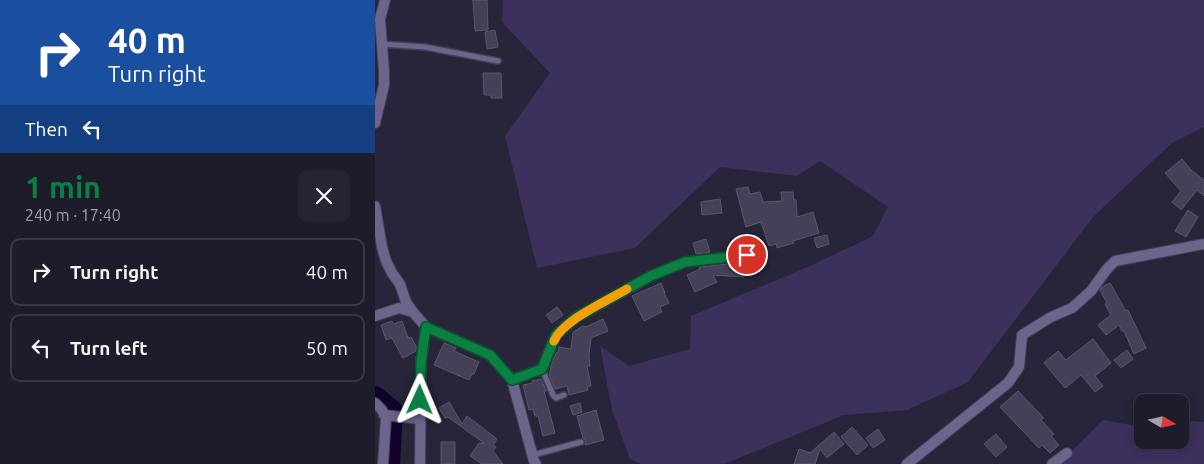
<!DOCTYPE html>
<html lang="en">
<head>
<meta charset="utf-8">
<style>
	:root { --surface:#1e1b2b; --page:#262433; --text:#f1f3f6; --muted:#a1a1a9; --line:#3c3947; --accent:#0b8043 }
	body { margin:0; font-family:Ubuntu,sans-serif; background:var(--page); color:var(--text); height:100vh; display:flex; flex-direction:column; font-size:19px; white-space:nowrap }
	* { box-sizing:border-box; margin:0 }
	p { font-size:16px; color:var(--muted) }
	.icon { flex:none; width:28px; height:28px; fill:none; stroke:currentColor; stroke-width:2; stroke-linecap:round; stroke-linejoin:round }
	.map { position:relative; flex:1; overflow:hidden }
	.panel { display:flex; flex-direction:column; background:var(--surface); width:375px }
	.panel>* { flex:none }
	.top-card { background:#1a4fa0; color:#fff; overflow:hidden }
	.needle { width:32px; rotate:99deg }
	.buttons { position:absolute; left:759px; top:394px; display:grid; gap:10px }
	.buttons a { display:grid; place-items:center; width:55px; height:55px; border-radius:10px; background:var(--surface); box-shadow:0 2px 12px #0003,0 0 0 1px var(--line); font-size:25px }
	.pin { position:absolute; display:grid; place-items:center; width:42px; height:42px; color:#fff; margin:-21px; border:2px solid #fff; border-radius:50%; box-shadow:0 1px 5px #0007 }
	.me { position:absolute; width:55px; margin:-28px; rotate:1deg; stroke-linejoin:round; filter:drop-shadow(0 0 4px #0008) }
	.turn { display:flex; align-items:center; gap:18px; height:105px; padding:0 25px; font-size:22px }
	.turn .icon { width:65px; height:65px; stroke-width:2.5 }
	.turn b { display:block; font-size:35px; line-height:42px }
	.then { display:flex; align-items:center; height:48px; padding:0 25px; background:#0003; gap:10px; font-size:19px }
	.round { display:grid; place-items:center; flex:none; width:52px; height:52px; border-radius:10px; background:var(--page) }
	.summary { display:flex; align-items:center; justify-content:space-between; height:85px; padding:0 25px }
	h1 { font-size:30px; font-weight:700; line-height:38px; color:var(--accent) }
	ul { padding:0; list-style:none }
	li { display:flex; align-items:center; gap:15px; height:68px; margin:0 10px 8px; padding:0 15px; border:2px solid var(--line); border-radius:10px }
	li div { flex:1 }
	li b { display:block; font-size:19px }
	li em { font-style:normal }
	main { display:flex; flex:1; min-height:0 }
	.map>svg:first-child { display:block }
	.green { fill:#3c315d }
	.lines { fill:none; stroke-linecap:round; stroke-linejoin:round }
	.river { stroke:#10022a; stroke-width:22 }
	.building { fill:#444057; stroke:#5a566e }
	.service-casing { stroke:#433f53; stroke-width:8 }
	.minor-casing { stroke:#433f53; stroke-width:12 }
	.service { stroke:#6c648b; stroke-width:5 }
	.minor { stroke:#6c648b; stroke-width:10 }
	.route-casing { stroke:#07532c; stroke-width:12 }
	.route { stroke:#0b8043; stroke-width:9 }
	.slow { stroke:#f59e0b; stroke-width:9 }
</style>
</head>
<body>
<main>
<section class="panel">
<div class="top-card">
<div class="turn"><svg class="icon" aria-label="right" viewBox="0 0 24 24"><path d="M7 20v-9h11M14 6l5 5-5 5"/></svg><div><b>40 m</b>Turn right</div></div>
<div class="then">Then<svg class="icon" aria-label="left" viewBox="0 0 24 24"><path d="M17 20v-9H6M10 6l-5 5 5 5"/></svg></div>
</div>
<div class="summary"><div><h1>1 min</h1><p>240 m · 17:40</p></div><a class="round"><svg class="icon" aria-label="close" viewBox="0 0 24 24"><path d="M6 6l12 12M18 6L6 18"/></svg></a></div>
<ul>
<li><svg class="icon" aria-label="right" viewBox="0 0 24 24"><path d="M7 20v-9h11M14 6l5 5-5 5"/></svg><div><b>Turn right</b></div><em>40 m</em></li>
<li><svg class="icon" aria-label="left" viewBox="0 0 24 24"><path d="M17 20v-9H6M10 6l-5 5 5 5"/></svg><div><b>Turn left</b></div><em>50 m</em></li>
</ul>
</section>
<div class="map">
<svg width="829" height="464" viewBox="0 0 829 464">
	<rect width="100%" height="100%" fill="#282439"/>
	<g class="green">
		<polygon points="128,0 829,0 829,127 797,143 718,217 593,382 532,410 469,415 349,464 266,464 255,459 237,410 225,346 254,366 315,349 316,316 435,266 498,236 513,207 445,161 422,176 345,167 260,248 162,268 130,136 175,73 127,22"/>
		<polygon points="728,420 767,427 768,440 805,440 805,420 829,422 829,464 684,464"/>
	</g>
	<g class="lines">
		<polyline class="river" points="0,397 17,411 14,464"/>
	</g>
	<g class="building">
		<polygon points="98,0 112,0 113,30 100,31"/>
		<polygon points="120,30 123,47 112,49 110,32"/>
		<polygon points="108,73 126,73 127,98 116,98 116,95 109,95"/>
		<polygon points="807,159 817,171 829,180 829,196 822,190 806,210 797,202 806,191 790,173"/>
		<polygon points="373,187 375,194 385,192 388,202 407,201 406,192 418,192 419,200 421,200 422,217 438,212 444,233 418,241 419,243 402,248 401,244 394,246 386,222 371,227 361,189"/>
		<polygon points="345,199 347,213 327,215 326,202"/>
		<polygon points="813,210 823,217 811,237 800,231"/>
		<polygon points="452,235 454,244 442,248 439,238"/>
		<polygon points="331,239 335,252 321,254 318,243"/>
		<polygon points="353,264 370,265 369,277 338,275 342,282 320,292 312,275 325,269 324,267"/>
		<polygon points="286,283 290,293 289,293 294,303 285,307 287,312 269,321 257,296"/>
		<polygon points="735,283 751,311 753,310 771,348 759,354 749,331 747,331 744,325 731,335 723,325 736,315 730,304 732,303 725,290 727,287"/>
		<polygon points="182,307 188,315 177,323 171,315"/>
		<polygon points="228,319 233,331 216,338 214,355 215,366 212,366 216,386 212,386 213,390 194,395 192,386 180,389 174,375 176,366 181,353 183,353 184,347 196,349 198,332 208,326 211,327"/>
		<polygon points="17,321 18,324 27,321 33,338 36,337 41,346 41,351 28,358 17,338 11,340 6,325"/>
		<polygon points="718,339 736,363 720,376 728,386 720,392 706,375 690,388 669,363 683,351 691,360"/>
		<polygon points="69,343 81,348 79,351 104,362 99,374 97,374 94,380 59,365"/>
		<polygon points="752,350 758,359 746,368 739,360"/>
		<polygon points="166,379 171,391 169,391 180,433 168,436 163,416 160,416 158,409 154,410 148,385 158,383 157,381"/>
		<polygon points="643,391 669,418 666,420 679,434 676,436 684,445 675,453 667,445 664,448 625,407"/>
		<polygon points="74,402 87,424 92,416 122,439 118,445 121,447 118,451 128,464 107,464 95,456 104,443 109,443 73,417 70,418 64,408"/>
		<polygon points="205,403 207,412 198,415 195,406"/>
		<polygon points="221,410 229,440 210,445 210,440 208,438 202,416"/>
		<polygon points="477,427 493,445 482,455 466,437"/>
		<polygon points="503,429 510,440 498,448 491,438"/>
		<polygon points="459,432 469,444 452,458 445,449 440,464 419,464 424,449 435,453"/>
		<polygon points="621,434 632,447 621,457 609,444"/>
		<rect x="66" y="442" width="14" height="22"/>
	</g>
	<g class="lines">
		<g class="service-casing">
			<g id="service">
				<polyline points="7,44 50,47 123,61"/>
				<polyline points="167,369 178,395 181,398 189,395"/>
				<polyline points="158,455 206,442"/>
			</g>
		</g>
		<g class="minor-casing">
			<g id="minor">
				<polyline points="0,123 9,85 9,71 5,19 10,0"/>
				<polyline points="0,206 7,247 11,261 17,273 25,284 31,302 38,312"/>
				<polyline points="0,316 24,308 38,312 51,327 115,355 137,380 159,461 161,464"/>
				<polyline points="137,380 167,369 181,335 200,318 276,276 310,262 372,255"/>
				<polyline points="0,403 7,410 11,418 8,464"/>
				<polyline points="9,415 45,419"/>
				<polyline points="45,464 46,362 51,327"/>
				<polyline points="532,464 633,383 644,367 647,335 676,317 697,308 716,291 732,269 740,261 829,244"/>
				<polyline points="677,464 692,453"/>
			</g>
		</g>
		<use href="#service" class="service"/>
		<use href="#minor" class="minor"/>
	</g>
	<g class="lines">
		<g class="route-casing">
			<polyline id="route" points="45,400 46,362 51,327 115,355 137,380 167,369 181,335 200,318 261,284 276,276 310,262 372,255"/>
		</g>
		<use href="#route" class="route"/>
		<path class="slow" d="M179,341C188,320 232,301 252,289"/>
	</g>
</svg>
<div class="buttons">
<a><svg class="needle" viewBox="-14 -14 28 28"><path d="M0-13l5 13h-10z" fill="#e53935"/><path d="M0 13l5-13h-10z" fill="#a1a1a9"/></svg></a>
</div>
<div class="pin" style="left:372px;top:255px;background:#d93025"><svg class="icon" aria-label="arrive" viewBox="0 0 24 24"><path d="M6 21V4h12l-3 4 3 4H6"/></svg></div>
<svg class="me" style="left:45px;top:400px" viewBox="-20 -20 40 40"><path d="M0-17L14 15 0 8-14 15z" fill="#0b8043" stroke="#fff" stroke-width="4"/></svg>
</div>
</main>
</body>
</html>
